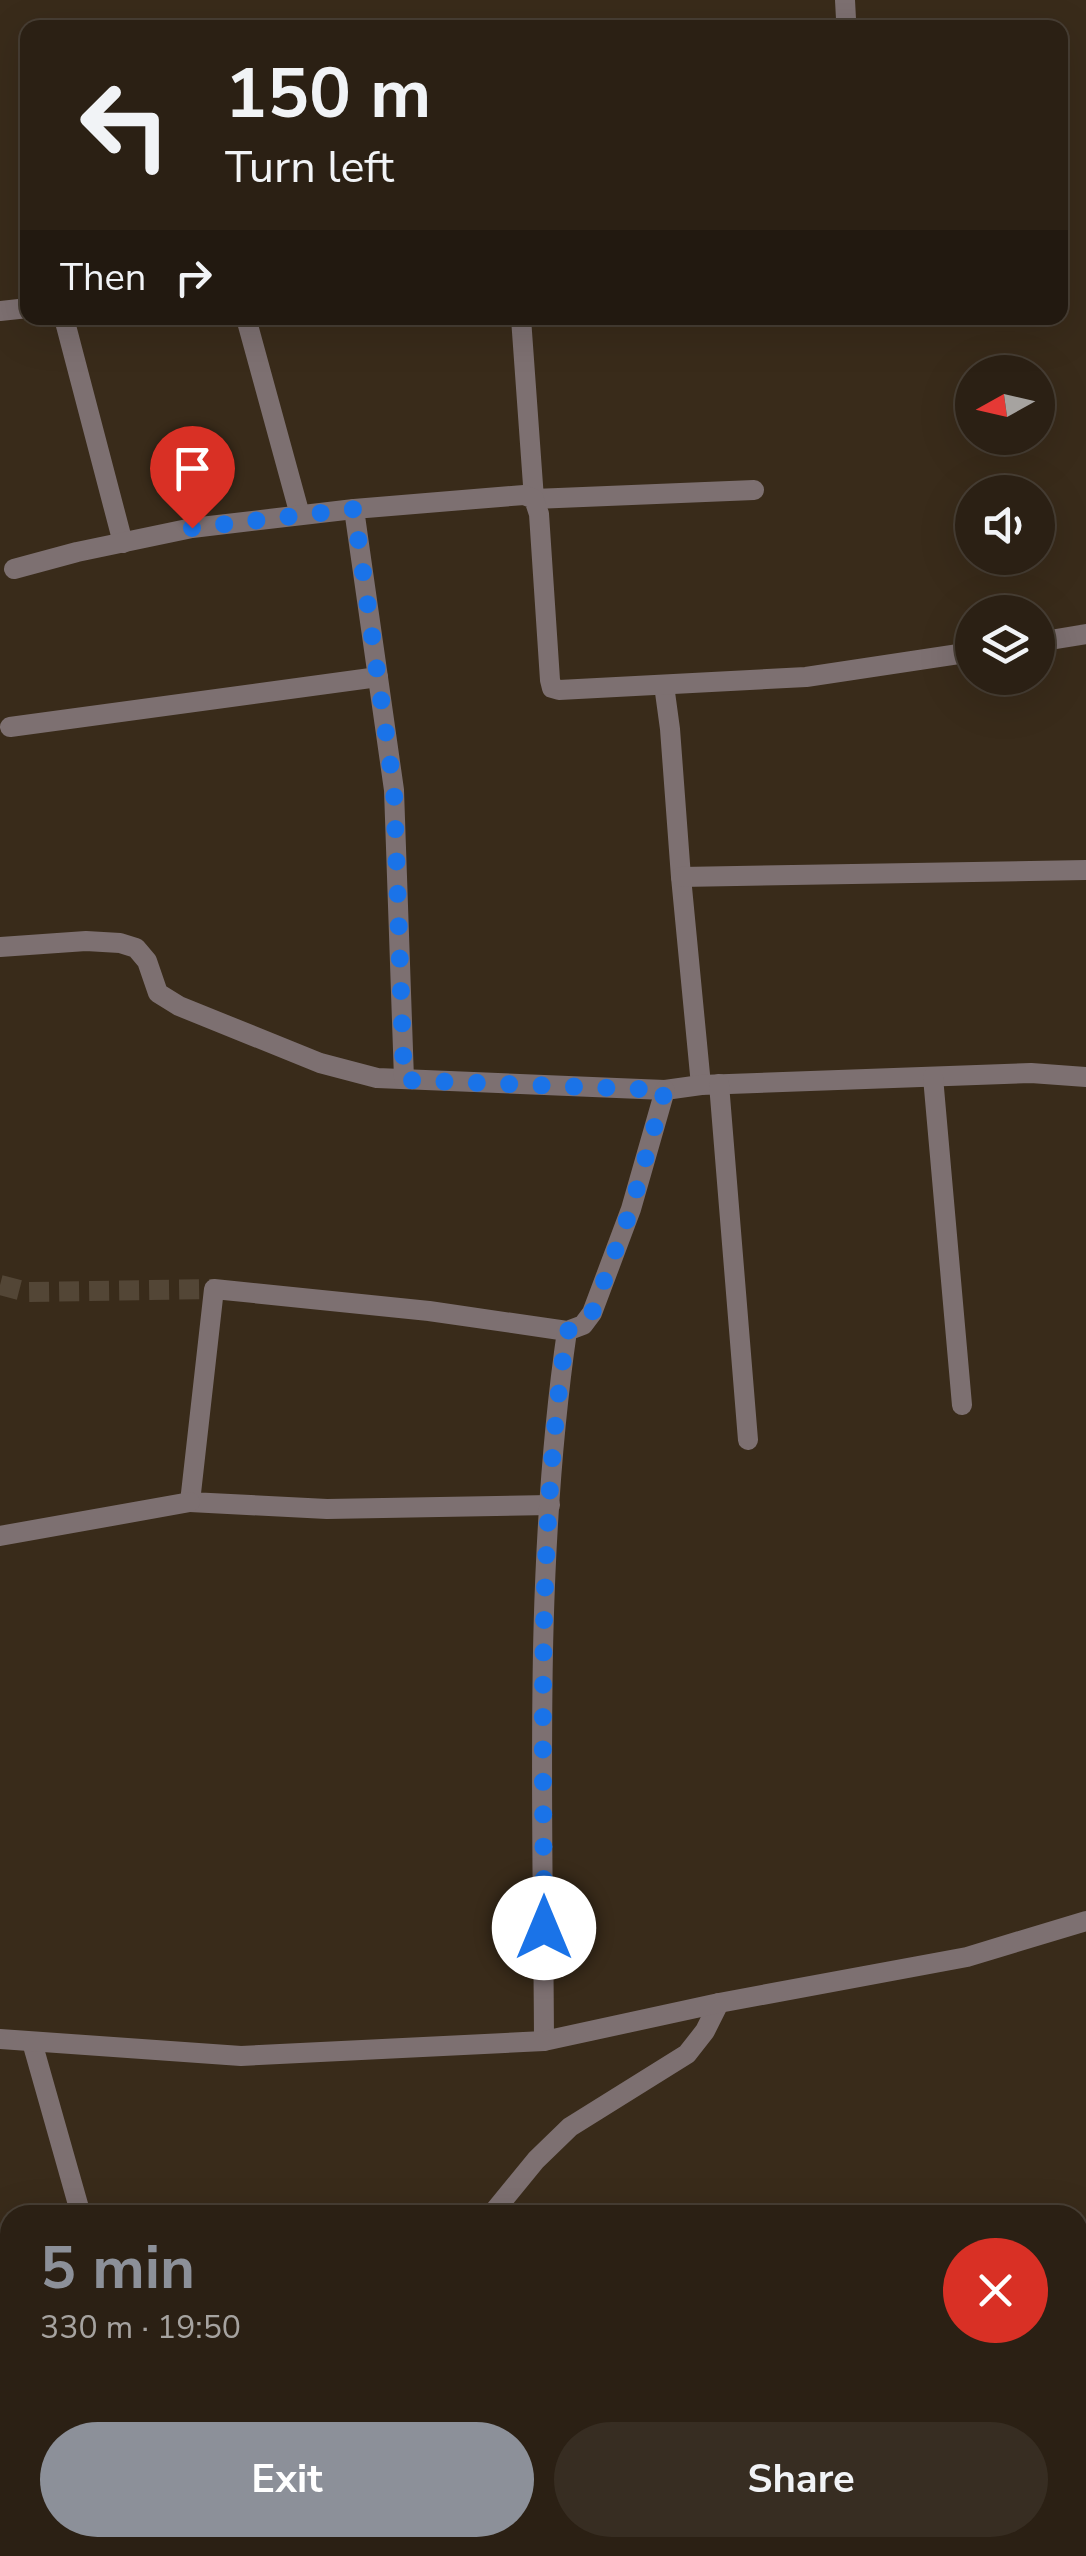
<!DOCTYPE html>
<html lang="en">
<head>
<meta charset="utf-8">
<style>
	:root { --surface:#2b2014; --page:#372d22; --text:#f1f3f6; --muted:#a6a3a0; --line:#473e34; --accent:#8c9099 }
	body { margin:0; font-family:"Nunito Sans",sans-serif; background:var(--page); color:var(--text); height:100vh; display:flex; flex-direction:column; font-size:38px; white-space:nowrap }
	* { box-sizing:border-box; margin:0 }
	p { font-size:32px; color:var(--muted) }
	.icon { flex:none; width:55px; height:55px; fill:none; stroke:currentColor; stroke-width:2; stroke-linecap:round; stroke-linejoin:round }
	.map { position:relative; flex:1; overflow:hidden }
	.drawer { position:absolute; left:0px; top:2205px; width:1088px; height:352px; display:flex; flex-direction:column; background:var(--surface); border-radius:30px 30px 0 0; box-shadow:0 10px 40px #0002,0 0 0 2px var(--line) }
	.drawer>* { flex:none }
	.hud { position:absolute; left:20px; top:20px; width:1048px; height:305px; border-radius:20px; box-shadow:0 10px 40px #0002,0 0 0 2px var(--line); background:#2b2014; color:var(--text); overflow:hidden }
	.needle { width:65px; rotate:262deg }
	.tools { position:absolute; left:955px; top:355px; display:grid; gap:20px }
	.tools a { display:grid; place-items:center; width:100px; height:100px; border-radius:50%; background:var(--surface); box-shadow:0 10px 40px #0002,0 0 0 2px var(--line); font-size:50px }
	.pin { position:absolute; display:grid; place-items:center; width:85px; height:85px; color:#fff; margin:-102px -42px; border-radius:50% 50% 50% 0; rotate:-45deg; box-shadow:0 0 10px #0007 }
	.pin .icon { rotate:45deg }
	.me { position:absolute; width:110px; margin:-55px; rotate:0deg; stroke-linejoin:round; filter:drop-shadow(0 0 8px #0008) }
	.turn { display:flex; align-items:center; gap:35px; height:210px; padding:0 40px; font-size:45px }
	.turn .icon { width:130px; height:130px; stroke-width:2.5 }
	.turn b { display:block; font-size:70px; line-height:85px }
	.then { display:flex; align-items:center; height:95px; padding:0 40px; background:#0003; gap:20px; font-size:38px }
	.round { display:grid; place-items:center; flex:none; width:105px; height:105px; border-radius:52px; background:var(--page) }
	.summary { display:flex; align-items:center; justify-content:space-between; height:170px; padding:0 40px }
	h1 { font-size:60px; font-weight:700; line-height:75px; color:var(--accent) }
	.primary-button { display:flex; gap:20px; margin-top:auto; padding:20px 40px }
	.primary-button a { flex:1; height:115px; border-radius:60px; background:var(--accent); color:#fff; font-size:40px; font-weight:700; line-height:115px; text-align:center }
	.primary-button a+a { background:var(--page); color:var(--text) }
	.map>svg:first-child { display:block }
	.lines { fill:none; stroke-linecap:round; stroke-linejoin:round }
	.minor-tunnel { stroke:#534636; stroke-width:20; stroke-dasharray:20 10; stroke-linecap:butt }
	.minor { stroke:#7d7071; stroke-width:20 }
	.tertiary { stroke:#7d7071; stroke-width:20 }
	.route { stroke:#1a73e8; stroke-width:18; stroke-dasharray:0 32.4 }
</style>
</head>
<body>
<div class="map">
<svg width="1086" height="2556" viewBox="0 0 1086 2556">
	<rect width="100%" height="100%" fill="#392b1a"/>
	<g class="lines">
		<polyline class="minor-tunnel" points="0,1285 27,1292 214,1289"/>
		<g class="minor">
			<polyline points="845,0 846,19"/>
			<polyline points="0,311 28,308"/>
			<polyline points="64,318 123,543"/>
			<polyline points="246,318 300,515"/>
			<polyline points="521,318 534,499 754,490"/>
			<polyline points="14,569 77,552 192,528 354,509"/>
			<polyline points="1038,642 1086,634"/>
			<polyline points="664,685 670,729 681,877 701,1085"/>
			<polyline points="10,727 378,677"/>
			<polyline points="681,877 1086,870"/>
			<polyline points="0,947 86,941 120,943 136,948 147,961 158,993 179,1006 320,1063 377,1078 665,1090 701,1085 1031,1073 1086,1077"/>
			<polyline points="933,1077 962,1405"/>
			<polyline points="404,1079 394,790 354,509 524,495 534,499 539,514 550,680 552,688 559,690 806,677 972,652"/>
			<polyline points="719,1084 748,1440"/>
			<polyline points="550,1505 327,1509 190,1502 214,1289 429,1311 567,1331 583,1325 592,1313 631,1209 665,1090"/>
			<polyline points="0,1536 190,1502"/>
			<path d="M544,2041C543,1805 533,1566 567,1331"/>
			<polyline points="32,2042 81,2215"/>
			<polyline points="491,2215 536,2160 570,2127 687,2054 705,2031 719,2003"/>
			<polyline points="0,2285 10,2282"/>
			<polyline points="0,2392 10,2389"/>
			<polyline points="223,2548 225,2556"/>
			<polyline points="462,2548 468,2556"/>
		</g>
		<polyline class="tertiary" points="0,2039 241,2056 544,2041 719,2003 967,1957 1086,1921"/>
	</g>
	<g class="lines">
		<path class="route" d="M192,528L354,509L394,790L404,1080L665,1090L631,1209L592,1313L583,1325L567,1331C537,1529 543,1729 544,1928"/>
	</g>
</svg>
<div class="tools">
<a><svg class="needle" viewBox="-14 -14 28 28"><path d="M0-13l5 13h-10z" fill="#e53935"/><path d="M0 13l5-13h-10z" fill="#a6a3a0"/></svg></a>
<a><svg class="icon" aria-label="sound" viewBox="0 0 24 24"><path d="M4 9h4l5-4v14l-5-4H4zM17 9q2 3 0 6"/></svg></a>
<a><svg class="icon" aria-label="layers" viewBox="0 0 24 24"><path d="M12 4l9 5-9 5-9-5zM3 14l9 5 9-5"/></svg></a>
</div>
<div class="pin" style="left:192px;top:528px;background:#d93025"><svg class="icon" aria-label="arrive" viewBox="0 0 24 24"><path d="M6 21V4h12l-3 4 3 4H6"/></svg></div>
<svg class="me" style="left:544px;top:1928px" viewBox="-20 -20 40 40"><circle r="19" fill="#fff"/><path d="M0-13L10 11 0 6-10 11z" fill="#1a73e8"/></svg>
<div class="hud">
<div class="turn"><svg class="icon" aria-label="left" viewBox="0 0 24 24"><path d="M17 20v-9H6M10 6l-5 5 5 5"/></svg><div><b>150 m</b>Turn left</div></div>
<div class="then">Then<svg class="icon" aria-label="right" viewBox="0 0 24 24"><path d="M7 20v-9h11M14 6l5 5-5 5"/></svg></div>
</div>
<section class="drawer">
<div class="summary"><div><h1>5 min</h1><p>330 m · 19:50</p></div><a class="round" style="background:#d93025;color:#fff"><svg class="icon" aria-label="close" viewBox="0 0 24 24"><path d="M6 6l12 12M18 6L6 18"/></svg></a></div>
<div class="primary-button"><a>Exit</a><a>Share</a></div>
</section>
</div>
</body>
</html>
